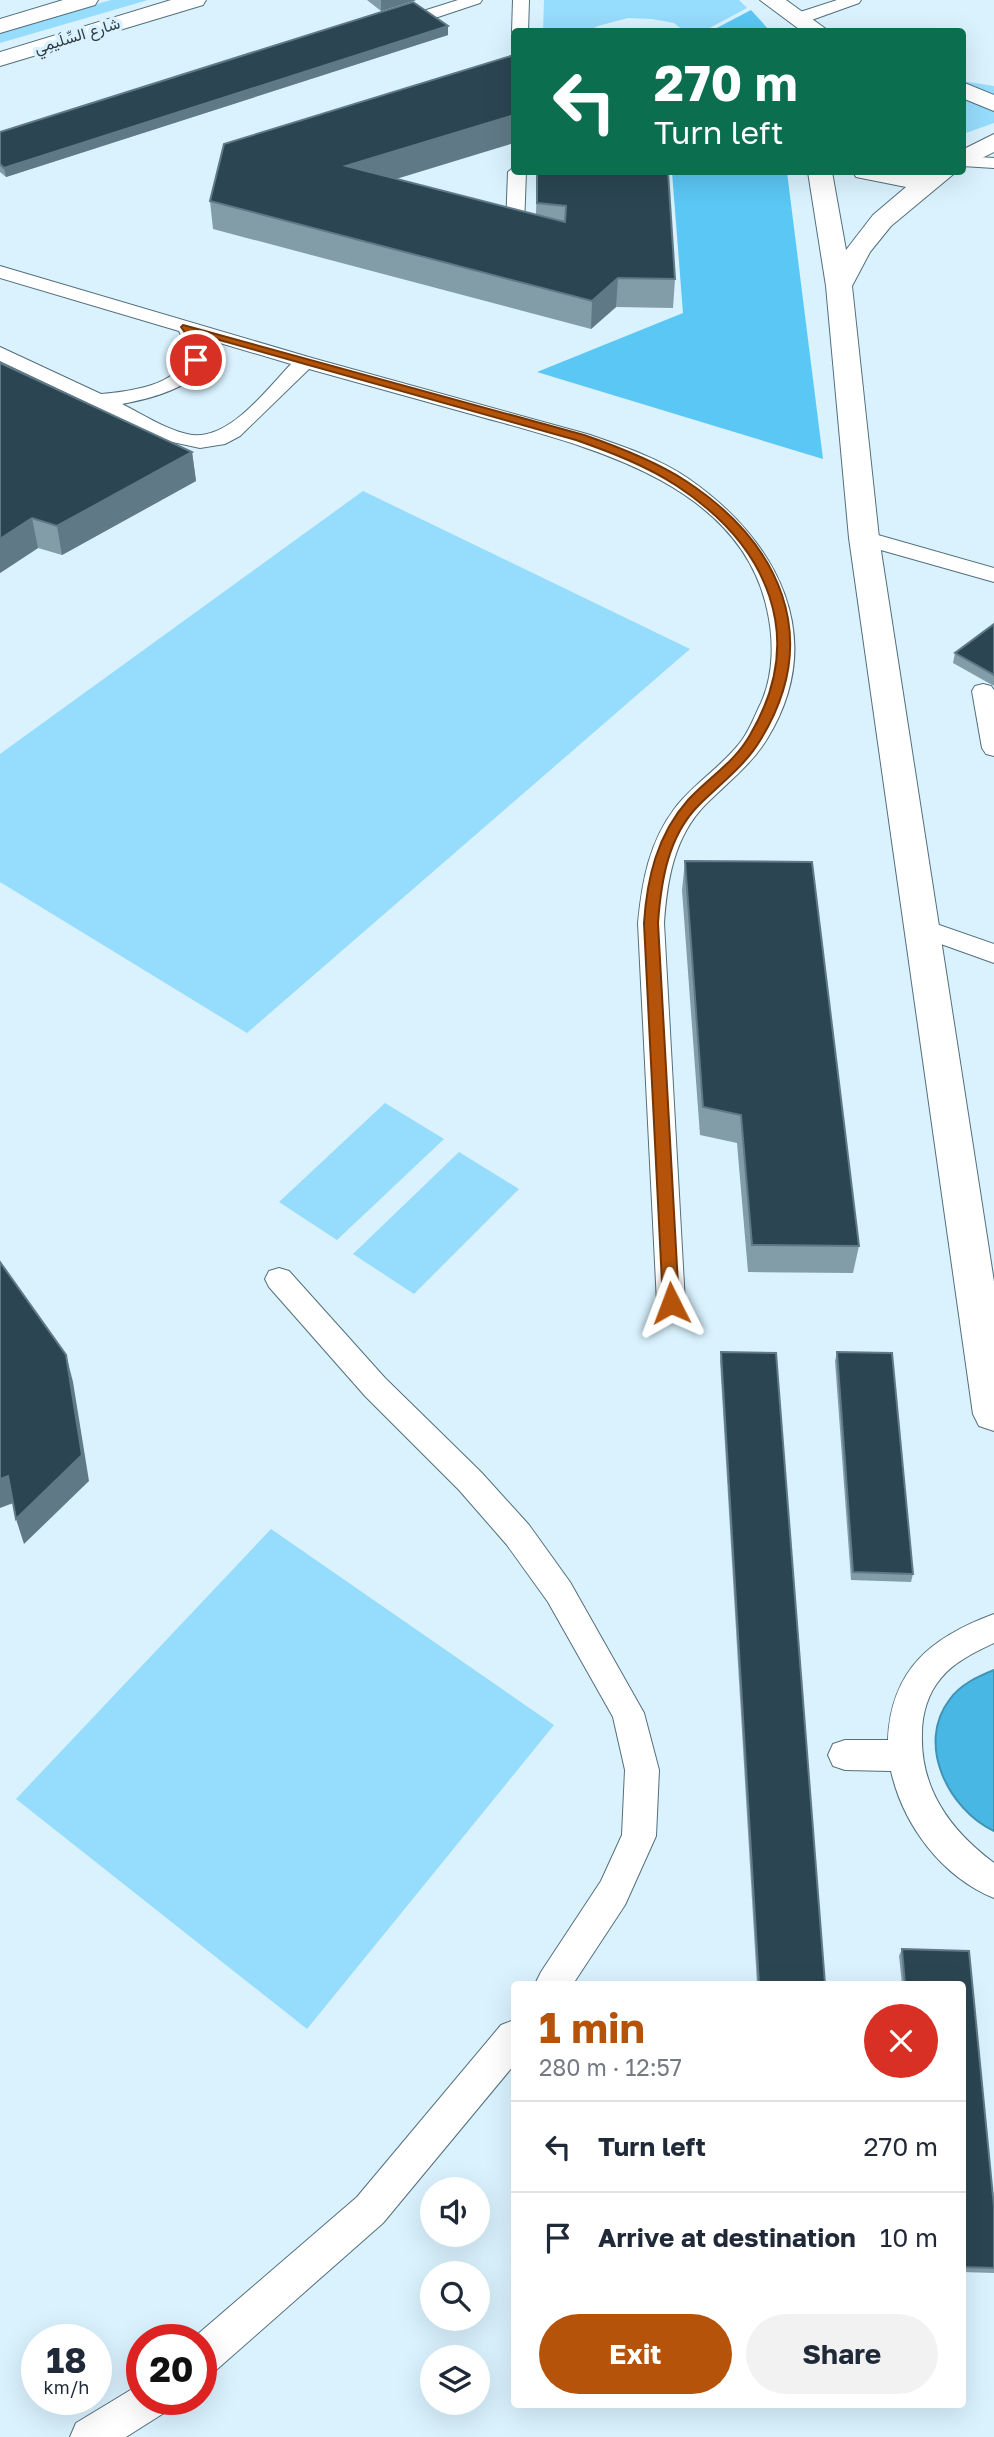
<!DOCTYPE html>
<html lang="en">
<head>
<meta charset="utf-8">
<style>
	:root { --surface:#fff; --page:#f2f2f3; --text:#1f2937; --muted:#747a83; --line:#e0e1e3; --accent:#b45309 }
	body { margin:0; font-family:"Golos Text",Vazirmatn,sans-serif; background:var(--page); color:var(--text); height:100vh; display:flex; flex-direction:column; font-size:26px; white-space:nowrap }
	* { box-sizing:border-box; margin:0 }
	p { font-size:23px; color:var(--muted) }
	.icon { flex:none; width:38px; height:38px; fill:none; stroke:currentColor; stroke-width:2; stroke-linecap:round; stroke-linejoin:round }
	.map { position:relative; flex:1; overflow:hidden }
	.details { position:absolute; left:511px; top:1981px; width:455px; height:427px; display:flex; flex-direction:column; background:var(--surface); border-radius:7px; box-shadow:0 7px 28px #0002 }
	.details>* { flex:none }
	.banner { position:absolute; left:511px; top:28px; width:455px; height:147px; border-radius:7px; box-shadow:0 7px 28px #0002; background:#0b6e4f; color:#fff; overflow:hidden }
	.fabs { position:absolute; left:420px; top:2177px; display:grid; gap:14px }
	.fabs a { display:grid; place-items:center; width:70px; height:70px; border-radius:50%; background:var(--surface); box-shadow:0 7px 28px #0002; font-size:35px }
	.speed { position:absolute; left:21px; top:2324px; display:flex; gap:14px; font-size:35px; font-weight:700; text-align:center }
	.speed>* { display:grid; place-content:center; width:91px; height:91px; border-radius:50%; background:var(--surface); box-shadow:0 7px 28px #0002; line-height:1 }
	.speed small { font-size:18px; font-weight:400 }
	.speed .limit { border:10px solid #d22; background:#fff; color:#111 }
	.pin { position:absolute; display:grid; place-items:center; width:60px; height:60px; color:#fff; margin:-30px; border:4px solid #fff; border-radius:50%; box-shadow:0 2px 7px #0007 }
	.me { position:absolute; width:77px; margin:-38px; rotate:357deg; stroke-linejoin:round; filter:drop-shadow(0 0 5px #0008) }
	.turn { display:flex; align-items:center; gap:24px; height:147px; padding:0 28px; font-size:32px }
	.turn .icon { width:91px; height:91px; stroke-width:2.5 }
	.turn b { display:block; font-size:49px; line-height:60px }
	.round { display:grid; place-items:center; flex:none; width:74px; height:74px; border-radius:37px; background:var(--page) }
	.summary { display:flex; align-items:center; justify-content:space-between; height:119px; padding:0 28px }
	h1 { font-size:42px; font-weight:700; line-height:52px; color:var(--accent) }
	.cta { display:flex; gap:14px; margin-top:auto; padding:14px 28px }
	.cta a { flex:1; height:80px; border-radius:42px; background:var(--accent); color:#fff; font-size:28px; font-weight:700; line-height:80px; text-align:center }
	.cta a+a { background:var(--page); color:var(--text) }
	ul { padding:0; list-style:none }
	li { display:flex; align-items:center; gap:21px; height:91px; padding:0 28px; border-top:2px solid var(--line) }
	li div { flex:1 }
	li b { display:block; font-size:26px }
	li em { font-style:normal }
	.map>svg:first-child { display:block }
	.green { fill:#96dcfc }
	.forest { fill:#5bc7f4 }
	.water { fill:#49b7e3; stroke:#4292b3; stroke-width:2 }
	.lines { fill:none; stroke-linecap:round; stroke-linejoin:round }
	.service-casing { stroke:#536f7c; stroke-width:2 }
	.minor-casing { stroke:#536f7c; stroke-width:2 }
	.service { fill:#fff; fill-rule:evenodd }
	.minor { fill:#fff; fill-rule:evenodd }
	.wall { fill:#829ca8 }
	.shaded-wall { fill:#5f7a86 }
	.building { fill:#2b4652; stroke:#5f7a86; stroke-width:2 }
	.route { fill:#b45309; stroke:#753606; stroke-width:2 }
	.labels { text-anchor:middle; stroke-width:7; stroke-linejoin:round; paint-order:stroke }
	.far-street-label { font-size:16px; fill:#303c42; stroke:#d9f2fe }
</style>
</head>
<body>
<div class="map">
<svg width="994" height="2437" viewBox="0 0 994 2437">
	<rect width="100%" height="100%" fill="#d9f2fe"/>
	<g class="green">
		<polygon points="111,0 148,0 0,43 0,32"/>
		<polygon points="544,0 739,0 747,8 704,31 684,31 674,23 652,19 628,18 598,26 588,31 543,32"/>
		<polygon points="962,81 994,86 994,123 963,134"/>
		<polygon points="363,491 690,649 247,1033 0,882 0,754"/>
		<polygon points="385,1103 444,1139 337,1240 279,1202"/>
		<polygon points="459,1152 519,1189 414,1294 353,1254"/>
		<polygon points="271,1529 554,1725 307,2029 16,1799"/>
	</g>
	<g class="forest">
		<polygon points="751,10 770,31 711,31"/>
		<polygon points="672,172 787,172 823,459 537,372 683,313"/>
	</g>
	<path class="water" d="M994,1670V1831C949,1810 915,1744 950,1699C961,1684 977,1677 994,1670Z"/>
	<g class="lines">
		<g class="service-casing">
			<g id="service">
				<polygon points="458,0 482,0 480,3 426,21 418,16 420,12"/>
				<polygon points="513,0 529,0 528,32 514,32 514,36 512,32"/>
				<polygon points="837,0 861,0 859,3 806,22 794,22 792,18 794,14"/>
				<polygon points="962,156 994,158 994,168 962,166"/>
				<polygon points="514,167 514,172 526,172 524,226 515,232 506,226 508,172"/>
				<path d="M0,266L312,358L587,434C622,446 659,458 689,479C778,541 829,638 767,739C751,765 726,784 705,805C674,837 667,880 664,923L685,1303L681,1311L671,1315L661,1311L657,1303L638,923C642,882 649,842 675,808C694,783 723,766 742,740C750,729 755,715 761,703C774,674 774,639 767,609C739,481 585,446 478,416C422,400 365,385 309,369L240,436L225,444L200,448L168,441L0,361V347L101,394C137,391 206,381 179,331L0,278ZM203,338L291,364C266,390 227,444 187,434C165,429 142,414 122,404C150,399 226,381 203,338Z"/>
				<polygon points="864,531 994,568 994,582 856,543 853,538 856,533"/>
				<polygon points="983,684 991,686 994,690 994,756 986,754 982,748 972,691 975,686"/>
				<polygon points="922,919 994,944 994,963 913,934 909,928 913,922"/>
				<polygon points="279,1268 289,1271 385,1378 481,1472 529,1525 570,1582 644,1713 659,1770 656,1836 625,1905 573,1984 535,1984 541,1972 601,1881 622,1835 625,1770 613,1717 548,1602 507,1545 459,1490 365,1396 269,1287 265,1279 269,1271"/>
				<path d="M994,1614V1643C975,1652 954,1662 941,1678C928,1693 922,1714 922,1733C920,1789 950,1830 994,1863V1898C942,1877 903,1825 891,1771L845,1770L833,1766L828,1755L833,1744L845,1740H888C891,1669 932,1637 994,1614Z"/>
				<polygon points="514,2020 514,2065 383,2223 215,2371 201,2376 201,2340 191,2340 357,2197 501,2025"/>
				<polygon points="142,2383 142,2399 169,2399 164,2413 126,2437 70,2437 76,2423"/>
			</g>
		</g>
		<g class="minor-casing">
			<g id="minor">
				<polygon points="63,0 98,0 95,5 0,33 0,19"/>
				<polygon points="171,0 206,0 203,5 0,66 0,52"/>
				<polygon points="760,0 786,0 830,32 803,32"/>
				<polygon points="962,82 994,95 994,111 962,98"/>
				<polygon points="994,134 994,152 962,168 962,150"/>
				<polygon points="808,172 832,172 846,250 873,215 906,187 856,177 853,172 956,172 891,226 870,252 852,286 879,538 994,1282 994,1431 979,1426 973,1414 849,538 826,286"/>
			</g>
		</g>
		<use href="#service" class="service"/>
		<use href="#minor" class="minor"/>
	</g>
	<g class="wall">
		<polygon points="367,0 416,0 381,11"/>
		<polygon points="448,26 448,35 6,177 0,172 0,132"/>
		<polygon points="537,172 675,279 673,308 616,307 591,329 213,229 210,201 397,179 536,215"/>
		<polygon points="0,363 192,452 196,481 62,555 38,548 0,573"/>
		<polygon points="994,624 994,686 953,663 955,653"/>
		<polygon points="685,861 859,1246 853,1273 748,1272 737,1143 700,1135 682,890"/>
		<polygon points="721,1352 825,1984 757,1984 720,1361"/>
		<polygon points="837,1352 913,1574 911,1582 851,1580 835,1361"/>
		<polygon points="902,1949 969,1951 994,2207 994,2273 962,2272 962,1984 902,1984 899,1956"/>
	</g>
	<g class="shaded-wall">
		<polygon points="381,0 416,0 381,11"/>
		<polygon points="448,26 448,35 6,177 4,168"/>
		<polygon points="514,115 514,143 347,194 346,166"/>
		<polygon points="618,278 616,307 591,329 592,301"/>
		<polygon points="192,452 196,481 62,555 57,526"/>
		<polygon points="32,518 38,548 0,573 0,539"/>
		<polygon points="66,1355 73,1382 89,1481 24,1544 16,1519"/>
		<polygon points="8,1476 16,1502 0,1508 0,1479"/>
	</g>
	<g class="building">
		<polygon points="413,2 448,26 4,168 0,164 0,132"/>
		<polygon points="514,55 514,115 346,166 565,222 566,206 537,203 537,172 668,172 675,279 618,278 592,301 210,201 224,144"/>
		<polygon points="0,363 192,452 57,526 32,518 0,539"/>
		<polygon points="994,624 994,675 955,653"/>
		<polygon points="685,861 812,862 859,1246 752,1245 741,1115 703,1107"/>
		<polygon points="0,1262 66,1355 82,1455 16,1519 8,1476 0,1479"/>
		<polygon points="721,1352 776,1353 825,1984 759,1984"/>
		<polygon points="837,1352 892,1353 913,1574 853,1572"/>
		<polygon points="902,1949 969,1951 994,2207 994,2268 962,2267 962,1984 905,1984"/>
	</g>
	<path class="route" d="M183,325L584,435C619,447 655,461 686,481C780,543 823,637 761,739C746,765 720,784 699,805C668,836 661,881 658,923L679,1303L677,1307H665L663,1303L644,923C647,878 657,835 688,800C708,778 735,762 750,735C808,637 768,546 677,486C647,466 610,452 576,440L198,334L203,348L201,360L192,362C188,346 193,343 181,327Z"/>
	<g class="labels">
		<g class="far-street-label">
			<text transform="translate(77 35) rotate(-17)" y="6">شارع السِّلَيمِي</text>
		</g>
	</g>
</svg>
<div class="fabs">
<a><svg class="icon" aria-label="sound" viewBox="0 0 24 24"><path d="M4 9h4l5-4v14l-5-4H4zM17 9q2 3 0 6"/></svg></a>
<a><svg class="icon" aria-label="search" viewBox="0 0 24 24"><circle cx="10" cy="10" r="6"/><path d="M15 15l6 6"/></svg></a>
<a><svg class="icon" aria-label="layers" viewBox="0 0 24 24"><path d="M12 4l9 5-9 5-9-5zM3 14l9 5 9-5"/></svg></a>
</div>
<div class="speed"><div>18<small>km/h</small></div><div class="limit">20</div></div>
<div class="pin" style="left:196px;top:360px;background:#d93025"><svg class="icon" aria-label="arrive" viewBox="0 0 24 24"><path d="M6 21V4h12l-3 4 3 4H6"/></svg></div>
<svg class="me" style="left:671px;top:1303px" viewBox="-20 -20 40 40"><path d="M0-17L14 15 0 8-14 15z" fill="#b45309" stroke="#fff" stroke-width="4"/></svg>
<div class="banner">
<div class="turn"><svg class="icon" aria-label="left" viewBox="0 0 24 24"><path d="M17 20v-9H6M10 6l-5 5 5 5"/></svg><div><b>270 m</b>Turn left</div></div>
</div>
<section class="details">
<div class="summary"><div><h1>1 min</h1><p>280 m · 12:57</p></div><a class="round" style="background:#d93025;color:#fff"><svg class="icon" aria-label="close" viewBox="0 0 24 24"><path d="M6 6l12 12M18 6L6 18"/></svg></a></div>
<ul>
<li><svg class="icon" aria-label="left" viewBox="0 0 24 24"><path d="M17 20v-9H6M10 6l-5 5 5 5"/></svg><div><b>Turn left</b></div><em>270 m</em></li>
<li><svg class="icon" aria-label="arrive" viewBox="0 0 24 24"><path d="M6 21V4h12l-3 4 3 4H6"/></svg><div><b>Arrive at destination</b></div><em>10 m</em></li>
</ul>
<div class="cta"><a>Exit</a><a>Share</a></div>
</section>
</div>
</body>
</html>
